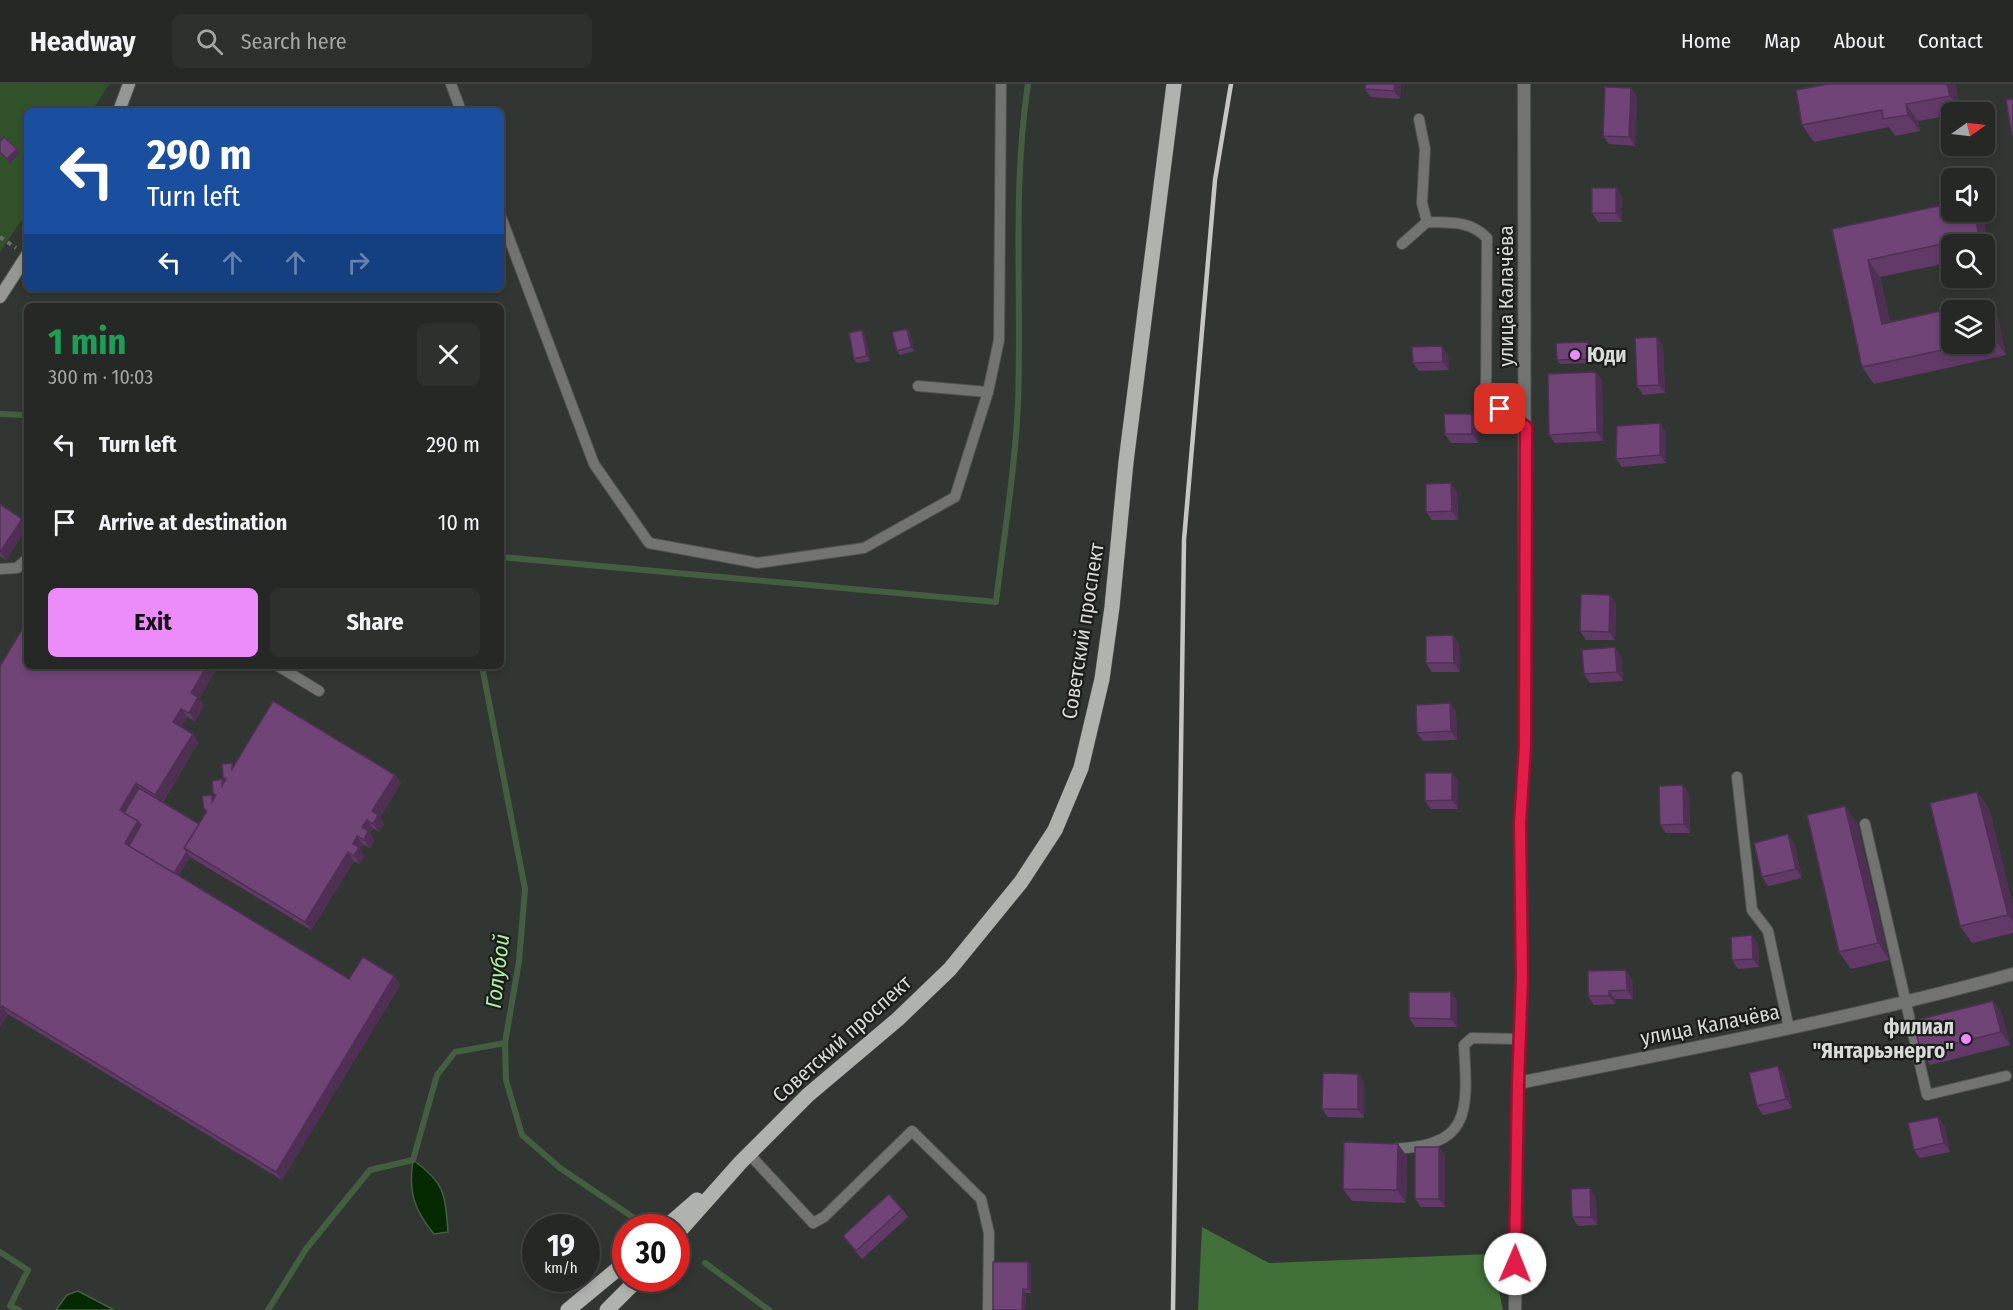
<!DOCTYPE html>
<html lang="en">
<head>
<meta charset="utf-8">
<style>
	:root { --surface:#262826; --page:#2e302e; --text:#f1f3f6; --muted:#a4a6a7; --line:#424443; --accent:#ec8cfb }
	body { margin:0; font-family:"Fira Sans Condensed",sans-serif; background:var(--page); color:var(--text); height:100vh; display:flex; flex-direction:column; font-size:22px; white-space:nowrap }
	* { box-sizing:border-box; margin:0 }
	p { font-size:20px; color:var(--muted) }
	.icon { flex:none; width:33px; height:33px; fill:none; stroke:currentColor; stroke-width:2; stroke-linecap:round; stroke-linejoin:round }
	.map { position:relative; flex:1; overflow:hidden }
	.drawer { position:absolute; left:24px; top:219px; width:480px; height:366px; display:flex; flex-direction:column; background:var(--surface); border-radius:9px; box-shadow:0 3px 9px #0003,0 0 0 2px var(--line) }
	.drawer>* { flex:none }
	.guide { position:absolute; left:24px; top:24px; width:480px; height:183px; border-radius:9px; box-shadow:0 3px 9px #0003,0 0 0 2px var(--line); background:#1a4fa0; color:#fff; overflow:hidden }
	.needle { width:39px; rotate:76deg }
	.buttons { position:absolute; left:1941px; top:18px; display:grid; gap:12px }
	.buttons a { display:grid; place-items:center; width:54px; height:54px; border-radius:9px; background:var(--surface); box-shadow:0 3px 9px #0003,0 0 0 2px var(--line); font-size:30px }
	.speed { position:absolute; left:522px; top:1130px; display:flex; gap:12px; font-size:30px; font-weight:700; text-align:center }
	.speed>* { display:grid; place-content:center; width:78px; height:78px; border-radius:50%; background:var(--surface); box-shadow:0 3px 9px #0003,0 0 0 2px var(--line); line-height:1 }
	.speed small { font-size:15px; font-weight:400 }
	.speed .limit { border:9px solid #d22; background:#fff; color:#111 }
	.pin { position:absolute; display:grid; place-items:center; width:51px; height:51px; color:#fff; margin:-26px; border-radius:12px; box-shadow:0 3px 9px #0006 }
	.me { position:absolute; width:66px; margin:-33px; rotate:1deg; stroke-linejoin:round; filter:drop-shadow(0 0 4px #0008) }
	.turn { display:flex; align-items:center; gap:21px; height:126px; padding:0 24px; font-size:27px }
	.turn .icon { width:78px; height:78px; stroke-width:2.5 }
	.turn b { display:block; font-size:42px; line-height:51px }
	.lanes { display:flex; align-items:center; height:57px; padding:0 24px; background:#0003; justify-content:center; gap:30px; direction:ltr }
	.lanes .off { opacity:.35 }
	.round { display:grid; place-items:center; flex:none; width:63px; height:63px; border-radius:9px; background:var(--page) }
	.overview { display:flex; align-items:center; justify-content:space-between; height:102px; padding:0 24px }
	h1 { font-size:36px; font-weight:700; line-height:45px; color:#1e9e55 }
	.primary-button { display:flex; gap:12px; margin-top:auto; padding:12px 24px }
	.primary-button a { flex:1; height:69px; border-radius:9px; background:var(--accent); color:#111; font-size:24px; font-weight:700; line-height:69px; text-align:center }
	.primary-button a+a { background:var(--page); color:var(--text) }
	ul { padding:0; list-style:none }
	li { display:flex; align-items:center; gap:18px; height:78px; padding:0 24px }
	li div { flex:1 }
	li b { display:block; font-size:22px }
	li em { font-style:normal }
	header { display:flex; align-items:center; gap:36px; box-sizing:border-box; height:84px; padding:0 30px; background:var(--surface); border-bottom:2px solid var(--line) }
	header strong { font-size:28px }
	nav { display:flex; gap:33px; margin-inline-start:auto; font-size:21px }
	.search { width:420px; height:54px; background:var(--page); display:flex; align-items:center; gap:15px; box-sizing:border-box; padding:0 21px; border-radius:9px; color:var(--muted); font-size:22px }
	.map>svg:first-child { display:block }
	.green { fill:#31522b }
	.forest { fill:#417039 }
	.water { fill:#052901; stroke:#445e42; stroke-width:1.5 }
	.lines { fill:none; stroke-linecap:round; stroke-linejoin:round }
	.stream { stroke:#445e42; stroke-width:6 }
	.lane-casing { stroke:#505450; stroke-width:12 }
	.street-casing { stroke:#505450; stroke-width:14 }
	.secondary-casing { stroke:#505450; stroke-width:14 }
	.primary-casing { stroke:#505450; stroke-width:16 }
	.path { stroke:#6b6e6b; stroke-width:4; stroke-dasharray:4.5 4.5; stroke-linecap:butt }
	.lane { stroke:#727472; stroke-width:10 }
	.street { stroke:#727472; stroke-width:12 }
	.secondary { stroke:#949794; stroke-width:12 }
	.primary { stroke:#afb3ae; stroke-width:15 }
	.rail { stroke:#c4c7c4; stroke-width:4.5 }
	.wall { fill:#613a67; fill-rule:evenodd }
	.shaded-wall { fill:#4f3054 }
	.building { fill:#714478; stroke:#4f3054; stroke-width:1.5 }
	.route-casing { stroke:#92132f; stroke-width:15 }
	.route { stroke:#e11d48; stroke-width:10 }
	.poi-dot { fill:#ec8cfb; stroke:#1b1d1b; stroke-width:2 }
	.labels { text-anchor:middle; stroke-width:4.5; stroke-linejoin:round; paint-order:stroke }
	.street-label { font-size:21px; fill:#d8dbd8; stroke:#1b1d1b }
	.poi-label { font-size:21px; font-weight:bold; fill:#d8dbd8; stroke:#1b1d1b; text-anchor:start }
	.water-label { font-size:22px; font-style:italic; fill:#aef2a2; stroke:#1b1d1b }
</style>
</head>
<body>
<header>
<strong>Headway</strong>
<div class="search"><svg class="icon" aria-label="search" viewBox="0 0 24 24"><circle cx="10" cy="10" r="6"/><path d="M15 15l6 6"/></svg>Search here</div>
<nav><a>Home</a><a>Map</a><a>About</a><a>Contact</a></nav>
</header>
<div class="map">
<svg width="2013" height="1226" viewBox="0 0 2013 1226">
	<rect width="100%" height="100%" fill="#323632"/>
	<polygon class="green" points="0,0 109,0 92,27 27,27 27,128 0,168"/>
	<polygon class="forest" points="1202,1143 1269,1179 1491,1170 1503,1226 1198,1226"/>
	<g class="water">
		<path d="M413,1076C445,1099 445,1110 448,1148L434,1150C414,1126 408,1107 413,1076Z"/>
		<polygon points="78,1207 114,1226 56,1226 67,1211"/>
	</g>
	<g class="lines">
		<g class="stream">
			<polyline points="0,330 27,331"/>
			<path d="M501,473L996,518C1004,452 1015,385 1018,319C1022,213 1012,105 1028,0"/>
			<polyline points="482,582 525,805 519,877 505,959 506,996 522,1051 560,1084 640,1138"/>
			<polyline points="0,1168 28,1186 10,1222 19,1226"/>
			<polyline points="705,1179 769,1226"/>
			<polyline points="268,1226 306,1165 370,1086 413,1076 437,991 455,968 505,959"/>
		</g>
		<g class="lane-casing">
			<g id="lane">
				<polyline points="451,0 461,27"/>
				<polyline points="1419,35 1425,65 1422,119 1427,138"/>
				<polyline points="501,133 594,380 649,459 758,479 864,464 955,413 988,308 999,256 1001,0"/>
				<path d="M1402,160L1427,138C1450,139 1470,136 1487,154L1486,309L1500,325L1526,343"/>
				<polyline points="918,302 988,308"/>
				<polyline points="0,485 17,484 27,475"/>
				<polyline points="278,582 319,607"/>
				<polyline points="1737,693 1752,826 1768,847 1789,945"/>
				<polyline points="1865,740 1927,1011 2006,992"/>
				<path d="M1389,1065C1471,1063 1468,1030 1464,961L1472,954L1519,955"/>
				<polyline points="749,1070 813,1139 824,1133 912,1047 981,1115 989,1149 988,1226"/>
			</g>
		</g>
		<g class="street-casing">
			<g id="street">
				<path d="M1518,999C1684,966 1850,935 2013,890"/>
				<polyline points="1515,1226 1518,999 1522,895 1520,740 1525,662 1524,0"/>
			</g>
		</g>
		<g class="secondary-casing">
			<g id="secondary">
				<polyline points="119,27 129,0"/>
				<polyline points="0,213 27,171"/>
			</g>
		</g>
		<g class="primary-casing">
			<g id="primary">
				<polyline points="666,1143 697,1116"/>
				<polyline points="676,1151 740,1079 808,1011 898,935 950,885 1021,798 1055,746 1081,684 1102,595 1112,523 1126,378 1174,0"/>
				<polyline points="568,1226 626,1178"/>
				<polyline points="607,1226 639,1194"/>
			</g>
		</g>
		<polyline class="path" points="0,153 16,164"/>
		<use href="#lane" class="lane"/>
		<use href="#street" class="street"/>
		<use href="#secondary" class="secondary"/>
		<use href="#primary" class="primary"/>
		<polyline class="rail" points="1173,1226 1184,456 1215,96 1231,0"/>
	</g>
	<g class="wall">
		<polygon points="1401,0 1400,15 1371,13 1365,5"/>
		<polygon points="1955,0 1961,28 1952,28 1952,31 1918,37 1920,47 1895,52 1889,43 1814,58 1802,41"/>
		<polygon points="1631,4 1637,13 1635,62 1609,60 1603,52"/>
		<polygon points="1622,113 1622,138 1598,138 1592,129"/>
		<path d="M1982,131L1991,169L1984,170V160H1952V178L1880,193L1890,238L1986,217L1998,234L2006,271L1874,300L1862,283L1832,145ZM1984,226V260H1952Z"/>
		<polygon points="907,245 910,249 914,267 900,271 897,267"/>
		<polygon points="862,246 865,251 870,277 857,279 854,275"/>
		<polygon points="1663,261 1665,309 1643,311 1637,302"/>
		<polygon points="1591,263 1590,279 1560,280 1557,276"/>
		<polygon points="1448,271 1449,286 1419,287 1413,279"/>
		<polygon points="1602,296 1603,357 1555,359 1549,351"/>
		<polygon points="1478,339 1478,359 1451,359 1445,350"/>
		<polygon points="1660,339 1666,348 1666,379 1622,383 1616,375"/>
		<polygon points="1457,408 1458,436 1432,436 1426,428"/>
		<polygon points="0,420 22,435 27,442 27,444 6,476 0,472"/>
		<polygon points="1610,511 1616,520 1615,556 1586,556 1580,547"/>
		<polygon points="1453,551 1459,560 1460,588 1432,588 1426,579"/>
		<polygon points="1621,572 1623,597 1590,599 1584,590"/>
		<polygon points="0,582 215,587 199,615 204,622 195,637 187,633 181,643 193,650 198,659 163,718 199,740 206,728 204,725 215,712 213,709 222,695 224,698 225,696 223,693 232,679 234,682 395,691 401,699 380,733 384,740 379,748 373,744 370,749 374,756 370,764 363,761 360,766 365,772 360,780 354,777 311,846 190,773 178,792 349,895 394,892 400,901 282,1096 8,930 0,943"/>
		<polygon points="1450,619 1456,628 1457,656 1423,657 1417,649"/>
		<polygon points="1452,689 1458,697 1458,725 1431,725 1425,717"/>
		<polygon points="1683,701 1689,710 1690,749 1666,749 1660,741"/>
		<polygon points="1989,724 2013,822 2013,849 1972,859 1960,842"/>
		<polygon points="1857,739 1889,876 1851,885 1839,868"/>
		<polygon points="1788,750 1794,759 1802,794 1768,802 1762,793"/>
		<polygon points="1758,860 1759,883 1738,885 1732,876"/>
		<polygon points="1632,895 1633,915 1615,915 1615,920 1594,921 1588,912"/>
		<polygon points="1451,908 1457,917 1457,943 1415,943 1409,934"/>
		<polygon points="1993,917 2002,930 2010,961 1930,981 1921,968"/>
		<polygon points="1784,991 1792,1024 1763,1031 1757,1022"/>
		<polygon points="1364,998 1364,1034 1328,1033 1322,1025"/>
		<polygon points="1944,1041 1950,1068 1920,1074 1914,1066"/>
		<polygon points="1439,1063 1445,1072 1445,1123 1421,1123 1415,1115"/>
		<polygon points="1407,1072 1406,1119 1352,1117 1343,1105"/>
		<polygon points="1596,1113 1597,1141 1578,1142 1572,1133"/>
		<polygon points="902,1125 908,1133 862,1175 849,1160 843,1152"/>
		<polygon points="1028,1178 1031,1182 1031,1209 1026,1209 1025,1226 993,1226"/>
	</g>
	<g class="shaded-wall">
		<polygon points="1395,0 1401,0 1400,15 1394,7"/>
		<polygon points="1947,0 1955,0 1961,28 1950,12"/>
		<polygon points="1631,4 1637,13 1635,62 1629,53"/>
		<polygon points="1906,20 1918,37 1920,47 1908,31"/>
		<polygon points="17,65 20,69 10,79 7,75"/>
		<polygon points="1616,104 1622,113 1622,138 1616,129"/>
		<polygon points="1974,128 1980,128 1982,131 1991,169 1979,152"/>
		<polygon points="1868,176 1880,193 1894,257 1882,240"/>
		<polygon points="1986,217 1998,234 2006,271 1994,254"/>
		<polygon points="907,245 910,249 914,267 911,263"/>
		<polygon points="862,246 865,251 870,277 867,272"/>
		<polygon points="1657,253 1663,261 1665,309 1659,301"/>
		<polygon points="1588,258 1591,263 1590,279 1587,275"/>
		<polygon points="1442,262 1448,271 1449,286 1443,278"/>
		<polygon points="1596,288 1602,296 1603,357 1597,348"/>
		<polygon points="1472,330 1478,339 1478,359 1472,350"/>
		<polygon points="1660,339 1666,348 1666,379 1660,371"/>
		<polygon points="1451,399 1457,408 1458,436 1452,427"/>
		<polygon points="22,435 27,442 27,444 6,476 0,468"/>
		<polygon points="1610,511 1616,520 1615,556 1609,548"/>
		<polygon points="1453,551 1459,560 1460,588 1454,579"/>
		<polygon points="1615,563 1621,572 1623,597 1617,588"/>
		<polygon points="207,582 212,582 215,587 199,615 204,622 195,637 189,629 191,609"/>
		<polygon points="1450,619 1456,628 1457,656 1451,647"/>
		<polygon points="181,625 187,633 179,647 173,638"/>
		<polygon points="193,650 198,659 161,720 155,711"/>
		<polygon points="1452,689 1458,697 1458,725 1452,716"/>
		<polygon points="395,691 401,699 380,733 384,740 379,748 373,740 372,727"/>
		<polygon points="136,699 142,708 127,733 120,726"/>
		<polygon points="1683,701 1689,710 1690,749 1684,740"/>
		<polygon points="1977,708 1989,724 2013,822 2013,838 2008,831"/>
		<polygon points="1845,722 1857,739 1889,876 1878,859"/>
		<polygon points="367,736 373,744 370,749 374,756 370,764 364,756 362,743"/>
		<polygon points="138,737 144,746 132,766 125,759"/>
		<polygon points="1788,750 1794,759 1802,794 1796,785"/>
		<polygon points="357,752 363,761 360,766 365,772 360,780 354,772 353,760"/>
		<polygon points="187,768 190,773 176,795 173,791"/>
		<polygon points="348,768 354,777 311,846 305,838"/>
		<polygon points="1752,851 1758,860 1759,883 1753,875"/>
		<polygon points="1626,886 1632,895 1633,915 1627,906"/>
		<polygon points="394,892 400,901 282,1096 276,1088"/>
		<polygon points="1609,907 1615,915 1615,920 1609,912"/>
		<polygon points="1451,908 1457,917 1457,943 1451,935"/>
		<polygon points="1993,917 2002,930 2010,961 2001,948"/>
		<polygon points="2,922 8,930 0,943 0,924"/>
		<polygon points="1778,982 1784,991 1792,1024 1786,1015"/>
		<polygon points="1358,990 1364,998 1364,1034 1358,1025"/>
		<polygon points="1938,1033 1944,1041 1950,1068 1944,1059"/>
		<polygon points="1398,1060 1407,1072 1406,1119 1397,1106"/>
		<polygon points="1439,1063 1445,1072 1445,1123 1439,1115"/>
		<polygon points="1590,1104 1596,1113 1597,1141 1591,1133"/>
		<polygon points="1028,1178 1031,1182 1031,1209 1028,1205"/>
		<polygon points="1023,1205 1026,1209 1025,1226 1022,1226"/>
	</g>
	<g class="building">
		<polygon points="1366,0 1395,0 1394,7 1365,5"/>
		<polygon points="1828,0 1947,0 1950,12 1906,20 1908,31 1883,35 1882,26 1802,41 1796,6"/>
		<polygon points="1605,3 1631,4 1629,53 1603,52"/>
		<polygon points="2013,15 2013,51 2012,51 2006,16"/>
		<polygon points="4,53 17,65 7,75 0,68 0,57"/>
		<rect x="1592" y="104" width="24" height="25"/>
		<polygon points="1952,119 1952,128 1974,128 1979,152 1868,176 1882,240 1986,217 1994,254 1984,256 1984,226 1952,226 1952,260 1971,260 1862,283 1832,145"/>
		<polygon points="907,245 911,263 897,267 892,248"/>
		<polygon points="862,246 867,272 854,275 849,249"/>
		<polygon points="1657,253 1659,301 1637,302 1635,254"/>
		<polygon points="1588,258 1587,275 1557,276 1556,259"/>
		<polygon points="1442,262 1443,278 1413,279 1412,263"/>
		<polygon points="1596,288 1597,348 1549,351 1548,290"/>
		<polygon points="1444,330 1472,330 1472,350 1445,350"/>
		<polygon points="1660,339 1660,371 1616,375 1617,342"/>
		<polygon points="1451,399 1452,427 1426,428 1426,400"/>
		<polygon points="0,420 22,435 0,468"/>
		<polygon points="1581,510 1610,511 1609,548 1580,547"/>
		<polygon points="27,537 27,582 207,582 191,609 198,613 189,629 181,625 173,638 193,650 155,711 136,699 120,726 138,737 125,759 349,895 363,873 394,892 276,1088 2,922 0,924 0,582"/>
		<polygon points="1453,551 1454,579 1426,579 1426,552"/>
		<polygon points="1615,563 1617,588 1584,590 1582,566"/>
		<polygon points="273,617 395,691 372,727 378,731 373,740 367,736 362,743 368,747 364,756 357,752 353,760 359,763 354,772 348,768 305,838 184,764 207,727 204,725 202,712 212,711 212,718 216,711 213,709 212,697 222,695 222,702 226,695 223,693 222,680 232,679 232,685"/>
		<polygon points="1450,619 1451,647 1417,649 1416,621"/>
		<polygon points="1425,689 1452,689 1452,716 1425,717"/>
		<polygon points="1683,701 1684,740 1660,741 1659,702"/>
		<polygon points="139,704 199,740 184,764 187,768 174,789 129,762 141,741 138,737 124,729"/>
		<polygon points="1977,708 2008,831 1960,842 1930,719"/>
		<polygon points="1845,722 1878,859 1839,868 1807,731"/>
		<polygon points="1788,750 1796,785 1762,793 1754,759"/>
		<polygon points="1752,851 1753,875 1732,876 1731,853"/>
		<polygon points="1626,886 1627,906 1609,907 1609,912 1588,912 1588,887"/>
		<polygon points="1409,908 1451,908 1451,935 1409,934"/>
		<polygon points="1993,917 2001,948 1921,968 1913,937"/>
		<polygon points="1778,982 1786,1015 1757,1022 1749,989"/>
		<polygon points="1323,989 1358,990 1358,1025 1322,1025"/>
		<polygon points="1938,1033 1944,1059 1914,1066 1908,1039"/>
		<polygon points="1344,1058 1398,1060 1397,1106 1343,1105"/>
		<rect x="1415" y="1063" width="24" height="52"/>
		<polygon points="1590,1104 1591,1133 1572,1133 1571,1105"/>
		<polygon points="889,1110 902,1125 856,1167 843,1152"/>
		<polygon points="993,1178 1028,1178 1028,1205 1023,1205 1022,1226 993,1226"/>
	</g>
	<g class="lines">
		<g class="route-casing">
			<polyline id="route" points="1500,325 1526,343 1525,662 1520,740 1522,895 1518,999 1515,1180"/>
		</g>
		<use href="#route" class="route"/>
	</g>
	<g class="poi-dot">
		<circle cx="1575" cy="271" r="6"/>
		<circle cx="1966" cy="955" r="6"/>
	</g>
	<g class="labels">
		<g class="street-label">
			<text transform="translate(1506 212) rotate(-90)" y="7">улица Калачёва</text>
			<text transform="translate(1083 547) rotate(-81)" y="7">Советский проспект</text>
			<text transform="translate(1710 941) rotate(-11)" y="7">улица Калачёва</text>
			<text transform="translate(842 955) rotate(-42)" y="7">Советский проспект</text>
		</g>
		<g class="poi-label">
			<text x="1587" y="278">Юди</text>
			<text x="1954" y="950" text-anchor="end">филиал<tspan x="1954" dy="24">"Янтарьэнерго"</tspan></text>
		</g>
		<g class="water-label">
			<text transform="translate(497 887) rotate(-83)" y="8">Голубой</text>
		</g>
	</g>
</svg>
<div class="buttons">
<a><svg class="needle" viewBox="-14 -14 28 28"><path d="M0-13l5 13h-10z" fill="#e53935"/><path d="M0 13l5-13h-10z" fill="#a4a6a7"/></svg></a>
<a><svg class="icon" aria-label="sound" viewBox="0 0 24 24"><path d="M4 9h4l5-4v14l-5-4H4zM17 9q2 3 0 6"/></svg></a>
<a><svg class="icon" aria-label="search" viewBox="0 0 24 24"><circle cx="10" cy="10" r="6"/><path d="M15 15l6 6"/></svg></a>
<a><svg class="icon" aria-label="layers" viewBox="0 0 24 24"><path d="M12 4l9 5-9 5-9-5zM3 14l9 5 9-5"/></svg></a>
</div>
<div class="speed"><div>19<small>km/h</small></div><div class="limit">30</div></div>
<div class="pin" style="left:1500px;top:325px;background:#d93025"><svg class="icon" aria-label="arrive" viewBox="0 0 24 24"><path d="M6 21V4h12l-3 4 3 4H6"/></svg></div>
<svg class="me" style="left:1515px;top:1180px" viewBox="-20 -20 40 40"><circle r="19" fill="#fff"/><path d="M0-13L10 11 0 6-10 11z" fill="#e11d48"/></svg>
<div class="guide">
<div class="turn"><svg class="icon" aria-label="left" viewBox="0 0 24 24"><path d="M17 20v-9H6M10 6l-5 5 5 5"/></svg><div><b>290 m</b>Turn left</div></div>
<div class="lanes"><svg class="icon" aria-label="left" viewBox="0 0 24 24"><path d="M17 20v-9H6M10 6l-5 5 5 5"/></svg><svg class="icon off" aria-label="ahead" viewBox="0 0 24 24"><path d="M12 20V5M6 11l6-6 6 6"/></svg><svg class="icon off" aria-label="ahead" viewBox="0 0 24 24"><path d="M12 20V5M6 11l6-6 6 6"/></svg><svg class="icon off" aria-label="right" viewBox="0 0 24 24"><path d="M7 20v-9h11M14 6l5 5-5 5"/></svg></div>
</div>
<section class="drawer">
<div class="overview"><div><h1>1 min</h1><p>300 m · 10:03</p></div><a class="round"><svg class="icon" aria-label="close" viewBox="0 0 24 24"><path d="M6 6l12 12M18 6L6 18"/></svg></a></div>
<ul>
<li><svg class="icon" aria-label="left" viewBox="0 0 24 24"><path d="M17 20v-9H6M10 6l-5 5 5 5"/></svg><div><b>Turn left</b></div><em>290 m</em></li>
<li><svg class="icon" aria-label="arrive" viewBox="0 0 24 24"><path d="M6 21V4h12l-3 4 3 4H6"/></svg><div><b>Arrive at destination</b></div><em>10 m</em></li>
</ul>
<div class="primary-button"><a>Exit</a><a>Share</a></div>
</section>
</div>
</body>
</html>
